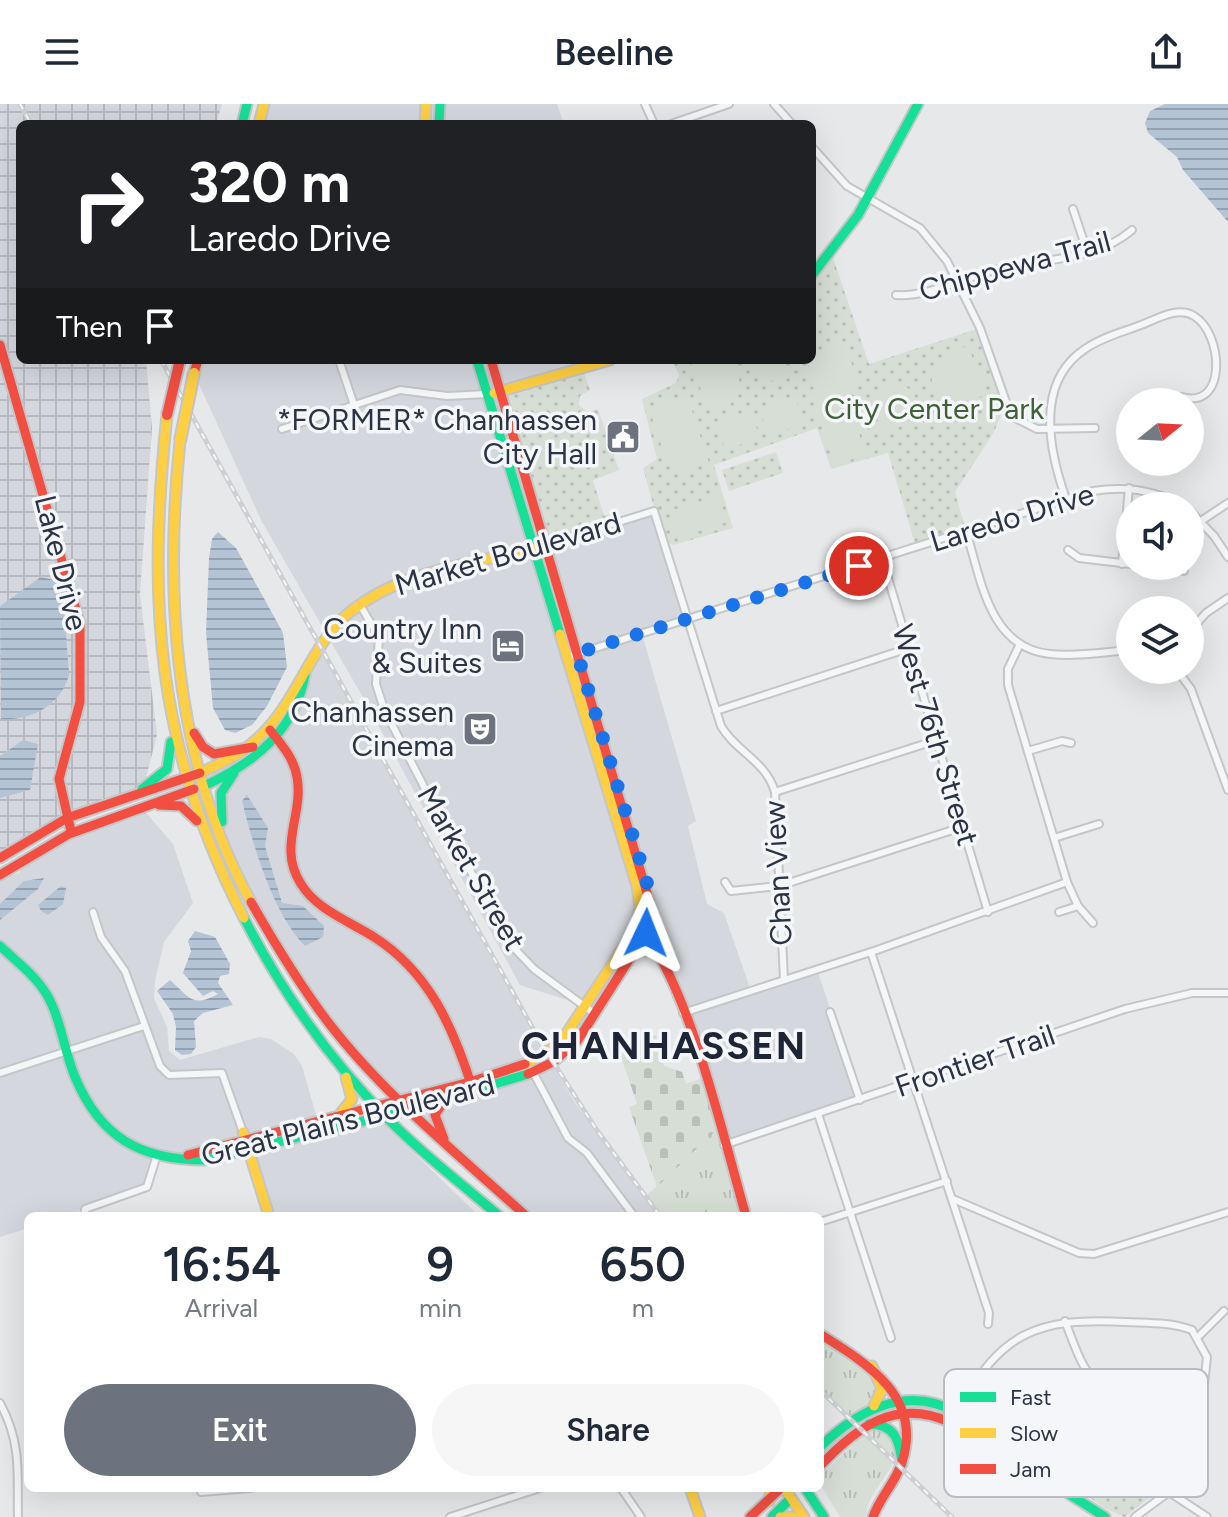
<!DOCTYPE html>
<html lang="en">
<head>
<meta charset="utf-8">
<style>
	:root { --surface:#fff; --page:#f6f6f7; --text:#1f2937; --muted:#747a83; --accent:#6c737f }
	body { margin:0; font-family:Figtree,sans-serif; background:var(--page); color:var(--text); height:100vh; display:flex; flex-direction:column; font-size:30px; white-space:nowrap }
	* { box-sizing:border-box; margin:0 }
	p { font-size:26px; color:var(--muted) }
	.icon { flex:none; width:44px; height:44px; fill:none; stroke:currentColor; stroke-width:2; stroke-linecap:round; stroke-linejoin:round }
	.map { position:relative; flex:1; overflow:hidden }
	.panel { position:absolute; left:24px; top:1108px; width:800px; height:280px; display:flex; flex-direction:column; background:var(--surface); border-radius:12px; box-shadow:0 8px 32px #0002 }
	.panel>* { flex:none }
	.top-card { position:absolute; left:16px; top:16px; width:800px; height:244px; border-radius:12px; box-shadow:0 8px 32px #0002; background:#202124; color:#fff; overflow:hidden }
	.needle { width:52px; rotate:72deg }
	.buttons { position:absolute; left:1116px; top:284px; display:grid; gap:16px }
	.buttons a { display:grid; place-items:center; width:88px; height:88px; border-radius:50%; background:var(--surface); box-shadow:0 8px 32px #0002; font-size:40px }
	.pin { position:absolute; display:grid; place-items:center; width:68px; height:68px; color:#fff; margin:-34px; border:4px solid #fff; border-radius:50%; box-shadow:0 2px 8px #0007 }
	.me { position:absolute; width:88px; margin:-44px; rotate:2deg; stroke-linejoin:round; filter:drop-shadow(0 0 6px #0008) }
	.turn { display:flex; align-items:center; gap:28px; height:168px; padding:0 40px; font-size:36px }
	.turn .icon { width:104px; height:104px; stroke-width:2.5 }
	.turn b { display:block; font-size:56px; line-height:68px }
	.then { display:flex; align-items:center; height:76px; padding:0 40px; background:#0003; gap:16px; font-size:30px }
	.eta { display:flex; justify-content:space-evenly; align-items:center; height:136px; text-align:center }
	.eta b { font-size:48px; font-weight:600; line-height:56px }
	.action { display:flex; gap:16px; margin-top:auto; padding:16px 40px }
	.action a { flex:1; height:92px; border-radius:48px; background:var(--accent); color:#fff; font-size:32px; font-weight:600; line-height:92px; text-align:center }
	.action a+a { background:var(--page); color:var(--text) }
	header { display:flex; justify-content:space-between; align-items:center; height:104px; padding:0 40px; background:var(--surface); font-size:36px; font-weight:600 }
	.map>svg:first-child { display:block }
	.built { fill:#d4d7dd }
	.industrial { fill:url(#industrial-grid) }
	.grass { fill:url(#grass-tufts) }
	.cemetery { fill:url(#cemetery-stones) }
	.park { fill:url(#park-dots) }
	.pitch { fill:#d6ded6 }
	.water { fill:url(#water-rules) }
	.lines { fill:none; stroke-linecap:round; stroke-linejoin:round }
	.street-casing { stroke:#c4c6c8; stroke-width:10 }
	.fast-casing { stroke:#c4c6c8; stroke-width:13 }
	.slow-casing { stroke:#c4c6c8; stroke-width:13 }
	.jam-casing { stroke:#c4c6c8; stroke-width:13 }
	.street { stroke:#f5f6f7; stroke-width:6 }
	.fast { stroke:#16e098; stroke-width:9 }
	.slow { stroke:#ffcf43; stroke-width:9 }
	.jam { stroke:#f24e42; stroke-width:9 }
	.rail-casing { stroke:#cecfd2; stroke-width:5 }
	.rail { stroke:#f4f6f9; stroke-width:2; stroke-dasharray:6; stroke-linecap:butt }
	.slow-bridge-casing { stroke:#c2c5c8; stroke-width:14; stroke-linecap:butt }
	.jam-bridge-casing { stroke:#c2c5c8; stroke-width:14; stroke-linecap:butt }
	.slow-bridge { stroke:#ffcf43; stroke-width:10 }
	.jam-bridge { stroke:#f24e42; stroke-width:10 }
	.route { stroke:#1a73e8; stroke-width:14; stroke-dasharray:0 25.2 }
	.labels { text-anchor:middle; stroke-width:7; stroke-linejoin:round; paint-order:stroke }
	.street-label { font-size:30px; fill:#2b3445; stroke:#f4f6f9 }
	.park-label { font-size:30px; fill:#3f6138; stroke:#f4f6f9 }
	.poi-label { font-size:30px; fill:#2b3445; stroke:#f4f6f9; text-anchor:end }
	.district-label { font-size:38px; font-weight:bold; letter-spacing:2px; fill:#1d2536; stroke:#f4f6f9 }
	.key { fill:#f4f6f9; stroke:#b8bcc3; stroke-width:2 }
	.key-label { font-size:22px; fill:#2b3445 }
</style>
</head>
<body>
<header><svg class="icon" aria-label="menu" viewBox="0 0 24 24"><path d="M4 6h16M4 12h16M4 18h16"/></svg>Beeline<svg class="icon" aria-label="share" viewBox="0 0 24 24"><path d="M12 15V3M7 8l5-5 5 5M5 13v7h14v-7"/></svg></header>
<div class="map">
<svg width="1228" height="1413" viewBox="0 0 1228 1413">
	<defs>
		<pattern id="industrial-grid" width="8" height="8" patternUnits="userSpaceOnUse" patternTransform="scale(2)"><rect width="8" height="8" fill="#d4d7dd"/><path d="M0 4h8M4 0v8" fill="none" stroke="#b6b9bf"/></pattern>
		<pattern id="grass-tufts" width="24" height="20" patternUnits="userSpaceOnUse" patternTransform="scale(2)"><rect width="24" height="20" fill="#d6ded6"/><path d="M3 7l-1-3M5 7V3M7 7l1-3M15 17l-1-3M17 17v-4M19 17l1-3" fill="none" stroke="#b8bfb9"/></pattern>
		<pattern id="cemetery-stones" width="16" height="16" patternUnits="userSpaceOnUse" patternTransform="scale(2)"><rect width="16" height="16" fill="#d6ded6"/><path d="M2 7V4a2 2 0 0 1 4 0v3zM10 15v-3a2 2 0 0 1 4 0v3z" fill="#b8bfb9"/></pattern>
		<pattern id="park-dots" width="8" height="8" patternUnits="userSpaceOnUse" patternTransform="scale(2)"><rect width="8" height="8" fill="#d6ded6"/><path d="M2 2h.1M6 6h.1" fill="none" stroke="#b8bfb9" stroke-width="1.8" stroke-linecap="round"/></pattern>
		<pattern id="water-rules" width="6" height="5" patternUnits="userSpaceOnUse" patternTransform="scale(2)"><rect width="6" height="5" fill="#b4c4d5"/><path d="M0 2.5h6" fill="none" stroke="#93a0af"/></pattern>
	</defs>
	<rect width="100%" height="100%" fill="#e6e8ea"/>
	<g class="built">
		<polygon points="264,0 557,0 564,20 259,20"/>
		<polygon points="198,256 609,256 488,290 639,800 636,824 586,902 520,881 361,590 261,416 194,269"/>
		<polygon points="654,407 688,515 642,530 696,717 688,722 707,800 724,809 751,887 817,865 860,996 724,1041 683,909 649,831 649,800 545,441"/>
		<polygon points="321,542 495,862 575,999 661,1112 528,1112 342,934 262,814 226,732 220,709 234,669 287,618"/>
		<polygon points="141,703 173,740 193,799 164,838 155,877 154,894 167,923 169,947 180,956 259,933 271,935 294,950 302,962 318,1018 189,1051 157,1051 144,1084 64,1112 28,1112 28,1124 0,1133 0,775 19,769 32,748"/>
		<polygon points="378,1014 479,1112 270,1112 247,1047"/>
	</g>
	<polygon class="industrial" points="0,0 222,0 216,20 20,20 20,256 146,256 152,324 140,490 157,631 142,689 67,714 0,754"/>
	<g class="grass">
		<polygon points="718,1024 747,1112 661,1112 645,1093"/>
		<polygon points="820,1230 879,1274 874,1302 850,1314 820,1285"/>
		<path d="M882,1323L895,1328C903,1370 868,1380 866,1413H840L820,1380V1372L867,1327Z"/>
	</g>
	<polygon class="cemetery" points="656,931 664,962 682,968 686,980 703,974 718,1024 657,1083 629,1003 637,1000 618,943"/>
	<g class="park">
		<polygon points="832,151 869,260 980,224 1005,301 994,328 955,388 966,427 916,443 888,349 831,365 817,324 714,361 733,424 673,441 663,436 643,364 657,355 642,295 676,279 679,271 672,256 812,256 812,171"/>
		<path d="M582,264L590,286L580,292L579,301L587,308L598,305C606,328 611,343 619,366L593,376L604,412L612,410L615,419L545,441L500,289Z"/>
		<polygon points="776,348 783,369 729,387 722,366"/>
		<path d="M1162,1312L1195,1317C1190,1374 1165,1380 1125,1413L1104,1404L1038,1356L1061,1321L1132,1323Z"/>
	</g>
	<g class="pitch">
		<polygon points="835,241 846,246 860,281 849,289 819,294 805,269 813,254"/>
		<polygon points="967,242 984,278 983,292 941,304 932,280 932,266 953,247"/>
		<path d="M698,256H736C743,279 739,309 709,305L691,261Z"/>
		<polygon points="752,256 783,256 788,272 760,281"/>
		<path d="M896,277C914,285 920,296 918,315L885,329C875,318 873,300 877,287Z"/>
		<polygon points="687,291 709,359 677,369 668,361 649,304"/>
		<polygon points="795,292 804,320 768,332 759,304"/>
		<polygon points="847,293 866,351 834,361 816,303"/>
		<polygon points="751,306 760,334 725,346 716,318"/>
		<polygon points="719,392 727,418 677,434 669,407"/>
	</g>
	<g class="water">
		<polygon points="1165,0 1228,0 1228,118 1183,66 1177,53 1148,29 1145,19 1150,7"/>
		<polygon points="218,428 236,444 271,507 283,529 287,563 267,602 252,621 235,629 225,626 213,604 206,529 209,454 212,435"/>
		<path d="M41,473L59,477L63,488L69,571C61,601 31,617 1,615L0,502Z"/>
		<polygon points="23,636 38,640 30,686 0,694 0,652"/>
		<path d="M247,691L268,724L265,742L282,799L303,802L324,822L323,833L305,842C273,810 253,741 242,697Z"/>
		<polygon points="44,774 38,785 0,816 0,800 24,777"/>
		<polygon points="61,782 66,784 63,800 48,811 41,807 38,801"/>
		<path d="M195,827L215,833L230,860L229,870L220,872L218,879L233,901L203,909L194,917L196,943L191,950L182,951L175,946L176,923L173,910L157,887L170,876C190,894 192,904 218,890L213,887L203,892L183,869L191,847L188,837Z"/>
	</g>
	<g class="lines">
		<g class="street-casing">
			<g id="street">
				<polyline points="645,0 654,20"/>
				<polyline points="774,0 792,20"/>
				<polyline points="671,20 729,0"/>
				<polyline points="812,43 847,82 920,124 947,157 980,224 1011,312 1037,325 1095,324"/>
				<polyline points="1073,105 1087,147"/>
				<path d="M896,191C928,193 960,175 991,167C1036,154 1094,159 1132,126"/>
				<polyline points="339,256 354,301"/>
				<polyline points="282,325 400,286 447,292 487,290"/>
				<path d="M1066,395C1049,347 1034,279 1085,245C1102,233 1123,228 1141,221C1157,215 1178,202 1194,212C1223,229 1228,306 1182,293"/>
				<polyline points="1190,407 1214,432 1228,453"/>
				<polyline points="1201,417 1228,399"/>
				<path d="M966,427C981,475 989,544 1050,550C1076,553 1104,548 1130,546"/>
				<path d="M545,441L654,407L721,622C736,648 766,657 775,688L784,876"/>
				<polyline points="1068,446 1079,454 1130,460"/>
				<polyline points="882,454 988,808"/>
				<polyline points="1122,460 1129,384"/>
				<polyline points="1170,462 1184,467"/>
				<polyline points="360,501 379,533 376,580 384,605 439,712 515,845 534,865 595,910"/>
				<polyline points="1190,527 1206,509 1228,494"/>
				<polyline points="1020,540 1008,565 1008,581 1067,778 1078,802 1093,819"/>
				<path d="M567,553L1093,387C1125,382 1154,385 1183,402"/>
				<polyline points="1177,566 1191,585 1228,686"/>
				<polyline points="716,607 909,544"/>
				<polyline points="1028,647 1062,637 1071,639"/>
				<polyline points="775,688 937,636"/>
				<polyline points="1054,734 1099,720"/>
				<polyline points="725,778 731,787 779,782 962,723"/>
				<polyline points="93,808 101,833 125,867 160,962 169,971 222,969 243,1028"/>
				<polyline points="1059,808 1078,802"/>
				<polyline points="871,848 989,1209 988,1220"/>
				<polyline points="830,908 860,996"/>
				<polyline points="683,909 877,846 1067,778"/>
				<polyline points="532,966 568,1034 587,1049 634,1112"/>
				<polyline points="0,969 144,922"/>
				<polyline points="818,1010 891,1234"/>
				<polyline points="724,1041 1125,905 1192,889 1228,889"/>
				<polyline points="953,1095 1079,1149 1094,1150 1228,1108"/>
				<polyline points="84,1112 85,1105 147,1083 157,1051"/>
				<polyline points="820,1118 947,1077"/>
				<path d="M1065,1217C1085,1269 1093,1303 1155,1273"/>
				<polyline points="1198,1233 1224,1207"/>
				<path d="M0,1299C22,1340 17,1369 18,1413"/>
				<path d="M957,1309C1000,1228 1037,1213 1126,1218C1147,1219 1172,1218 1192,1226L1207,1253L1196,1353L1177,1382L1135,1413"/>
				<polyline points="621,1384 641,1413"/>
				<polyline points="201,1388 250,1384"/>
				<polyline points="1169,1388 1207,1413"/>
				<polyline points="450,1413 540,1384"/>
			</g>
		</g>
		<g class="fast-casing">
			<g id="fast">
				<polyline points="242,20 247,0"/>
				<polyline points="439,20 440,0"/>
				<polyline points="812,171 858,111 918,0"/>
				<polyline points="477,256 560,530"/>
				<path d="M204,682C254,659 295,627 305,571"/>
				<polyline points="142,685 167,665 171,638"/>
				<polyline points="222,718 221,689 234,669"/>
				<path d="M244,814C282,888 333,960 392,1019C425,1052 463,1081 499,1112"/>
				<path d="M0,842C16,857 36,872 47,891C61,915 64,947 75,973C100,1033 140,1056 204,1056L408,1006L528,970"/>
				<path d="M869,1320C895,1320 900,1337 902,1360"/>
				<path d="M820,1343C858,1306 907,1280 958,1309C981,1322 1001,1343 1022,1359C1049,1378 1077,1395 1105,1413"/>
				<polyline points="805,1384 824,1413"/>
				<polyline points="772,1413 791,1394"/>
			</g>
		</g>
		<g class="slow-casing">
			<g id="slow">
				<polyline points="259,20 264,0"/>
				<polyline points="425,20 426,0"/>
				<polyline points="494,289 610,256"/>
				<path d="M167,311C147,499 156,643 244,814"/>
				<path d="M180,337C164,492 174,658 251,798"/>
				<path d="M200,669C221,659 240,651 257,635C297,600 309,542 350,508C405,464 473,461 538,443"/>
				<polyline points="525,960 559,941 636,824 640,803 637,782 560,530"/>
				<polyline points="338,1013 352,995 346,973"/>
				<polyline points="243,1028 269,1112"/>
				<polyline points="872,1262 882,1285 874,1302"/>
				<polyline points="690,1384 700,1413"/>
				<polyline points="784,1384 804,1413"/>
				<polyline points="769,1397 772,1384"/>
				<polyline points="780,1413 793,1413"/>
			</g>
		</g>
		<g class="jam-casing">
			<g id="jam">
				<polyline points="0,241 80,520 80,598 59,675 71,727"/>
				<polyline points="491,256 649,796 646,829 578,936 553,958 528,970"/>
				<polyline points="194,269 198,256"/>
				<path d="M270,626C281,640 294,654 297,673C304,711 277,743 301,780C317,806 349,817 374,833C429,868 453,923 472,983"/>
				<polyline points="194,629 203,643 214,650 253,643"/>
				<polyline points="159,701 181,702 197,717"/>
				<polyline points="0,754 67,714 200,669"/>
				<polyline points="0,771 69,730 194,685"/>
				<path d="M251,798C275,840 299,880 328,918C384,991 458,1050 526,1112"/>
				<path d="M644,828C692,891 723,1033 746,1112"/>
				<polyline points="444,1035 435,1011 445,995"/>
				<polyline points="188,1051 470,978 525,960"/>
				<path d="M820,1230C868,1260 923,1293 902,1358C896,1378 880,1393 873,1413"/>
				<path d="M820,1362C857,1323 895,1294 949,1318C967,1327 984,1340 1003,1348"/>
				<polyline points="750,1413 781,1384"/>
			</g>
		</g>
		<use href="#street" class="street"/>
		<use href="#fast" class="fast"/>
		<use href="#slow" class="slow"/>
		<use href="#jam" class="jam"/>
		<g class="rail-casing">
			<g id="rail">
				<polyline points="20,0 31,20"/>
				<polyline points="161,256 541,939 596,1025 660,1112"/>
				<polyline points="820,1286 952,1413"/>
			</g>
		</g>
		<use href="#rail" class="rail"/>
		<g class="slow-bridge-casing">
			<polyline id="slow-bridge" points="180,337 194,269"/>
		</g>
		<g class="jam-bridge-casing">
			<polyline id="jam-bridge" points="167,311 180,256"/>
		</g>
		<use href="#slow-bridge" class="slow-bridge"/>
		<use href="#jam-bridge" class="jam-bridge"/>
	</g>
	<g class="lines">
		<polyline class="route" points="646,829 647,779 577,549 859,462"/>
	</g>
	<defs>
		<g id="civic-square" transform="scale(1.8)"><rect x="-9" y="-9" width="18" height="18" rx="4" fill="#6c737f" stroke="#f4f6f9"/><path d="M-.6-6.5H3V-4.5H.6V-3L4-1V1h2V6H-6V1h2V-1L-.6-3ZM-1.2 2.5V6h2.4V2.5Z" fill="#fff"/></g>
		<g id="hotel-square" transform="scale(1.8)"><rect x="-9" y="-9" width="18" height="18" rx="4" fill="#6c737f" stroke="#f4f6f9"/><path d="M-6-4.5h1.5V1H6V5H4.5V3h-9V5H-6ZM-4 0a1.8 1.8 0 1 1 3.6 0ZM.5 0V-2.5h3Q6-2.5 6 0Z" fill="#fff"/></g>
		<g id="theatre-square" transform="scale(1.8)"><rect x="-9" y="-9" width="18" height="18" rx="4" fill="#6c737f" stroke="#f4f6f9"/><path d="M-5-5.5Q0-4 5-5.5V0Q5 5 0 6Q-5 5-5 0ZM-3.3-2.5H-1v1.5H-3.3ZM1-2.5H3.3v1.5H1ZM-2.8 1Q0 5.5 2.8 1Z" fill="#fff"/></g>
	</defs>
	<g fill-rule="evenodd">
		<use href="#civic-square" x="623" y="333"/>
		<use href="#hotel-square" x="508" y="542"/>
		<use href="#theatre-square" x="480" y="625"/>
	</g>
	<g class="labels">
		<g class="street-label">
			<text transform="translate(1015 162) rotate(-15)" y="10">Chippewa Trail</text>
			<text transform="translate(1012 414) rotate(-17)" y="10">Laredo Drive</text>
			<text transform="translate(508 450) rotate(-16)" y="10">Market Boulevard</text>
			<text transform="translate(61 459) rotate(76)" y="10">Lake Drive</text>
			<text transform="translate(935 631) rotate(73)" y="10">West 76th Street</text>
			<text transform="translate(471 764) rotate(60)" y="10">Market Street</text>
			<text transform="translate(778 769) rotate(-93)" y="10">Chan View</text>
			<text transform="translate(975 957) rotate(-19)" y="10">Frontier Trail</text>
			<text transform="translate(348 1016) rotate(-14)" y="10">Great Plains Boulevard</text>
		</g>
		<g class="park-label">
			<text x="934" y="315">City Center Park</text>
		</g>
		<g class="poi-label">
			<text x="597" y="326">*FORMER* Chanhassen<tspan x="597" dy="34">City Hall</tspan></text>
			<text x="482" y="535">Country Inn<tspan x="482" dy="34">&amp; Suites</tspan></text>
			<text x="454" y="618">Chanhassen<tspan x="454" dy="34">Cinema</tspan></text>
		</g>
		<g class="district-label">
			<text x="664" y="955">CHANHASSEN</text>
		</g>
	</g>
	<rect x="944" y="1265" width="264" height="128" rx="12" class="key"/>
	<rect x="960" y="1288" width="36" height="10" fill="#16e098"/>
	<rect x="960" y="1324" width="36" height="10" fill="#ffcf43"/>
	<rect x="960" y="1360" width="36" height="10" fill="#f24e42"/>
	<g class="key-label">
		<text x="1010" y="1301">Fast</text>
		<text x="1010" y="1337">Slow</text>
		<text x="1010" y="1373">Jam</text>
	</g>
</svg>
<div class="buttons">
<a><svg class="needle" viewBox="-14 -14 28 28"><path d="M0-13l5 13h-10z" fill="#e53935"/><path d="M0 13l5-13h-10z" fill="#747a83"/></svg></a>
<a><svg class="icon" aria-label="sound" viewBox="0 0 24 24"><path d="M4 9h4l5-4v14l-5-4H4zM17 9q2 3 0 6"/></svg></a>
<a><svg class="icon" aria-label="layers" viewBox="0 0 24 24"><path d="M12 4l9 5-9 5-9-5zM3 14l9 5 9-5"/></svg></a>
</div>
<div class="pin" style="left:859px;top:462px;background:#d93025"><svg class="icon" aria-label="arrive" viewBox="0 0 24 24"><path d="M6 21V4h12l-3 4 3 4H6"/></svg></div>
<svg class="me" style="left:646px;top:829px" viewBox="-20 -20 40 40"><path d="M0-17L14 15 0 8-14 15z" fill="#1a73e8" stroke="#fff" stroke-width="4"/></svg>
<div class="top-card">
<div class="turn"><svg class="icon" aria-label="right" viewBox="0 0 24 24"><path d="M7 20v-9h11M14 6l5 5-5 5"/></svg><div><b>320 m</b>Laredo Drive</div></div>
<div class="then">Then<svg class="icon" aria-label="arrive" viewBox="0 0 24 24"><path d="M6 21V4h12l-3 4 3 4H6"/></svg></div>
</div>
<section class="panel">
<div class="eta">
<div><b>16:54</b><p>Arrival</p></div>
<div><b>9</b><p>min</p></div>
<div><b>650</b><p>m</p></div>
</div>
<div class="action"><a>Exit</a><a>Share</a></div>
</section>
</div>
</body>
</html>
